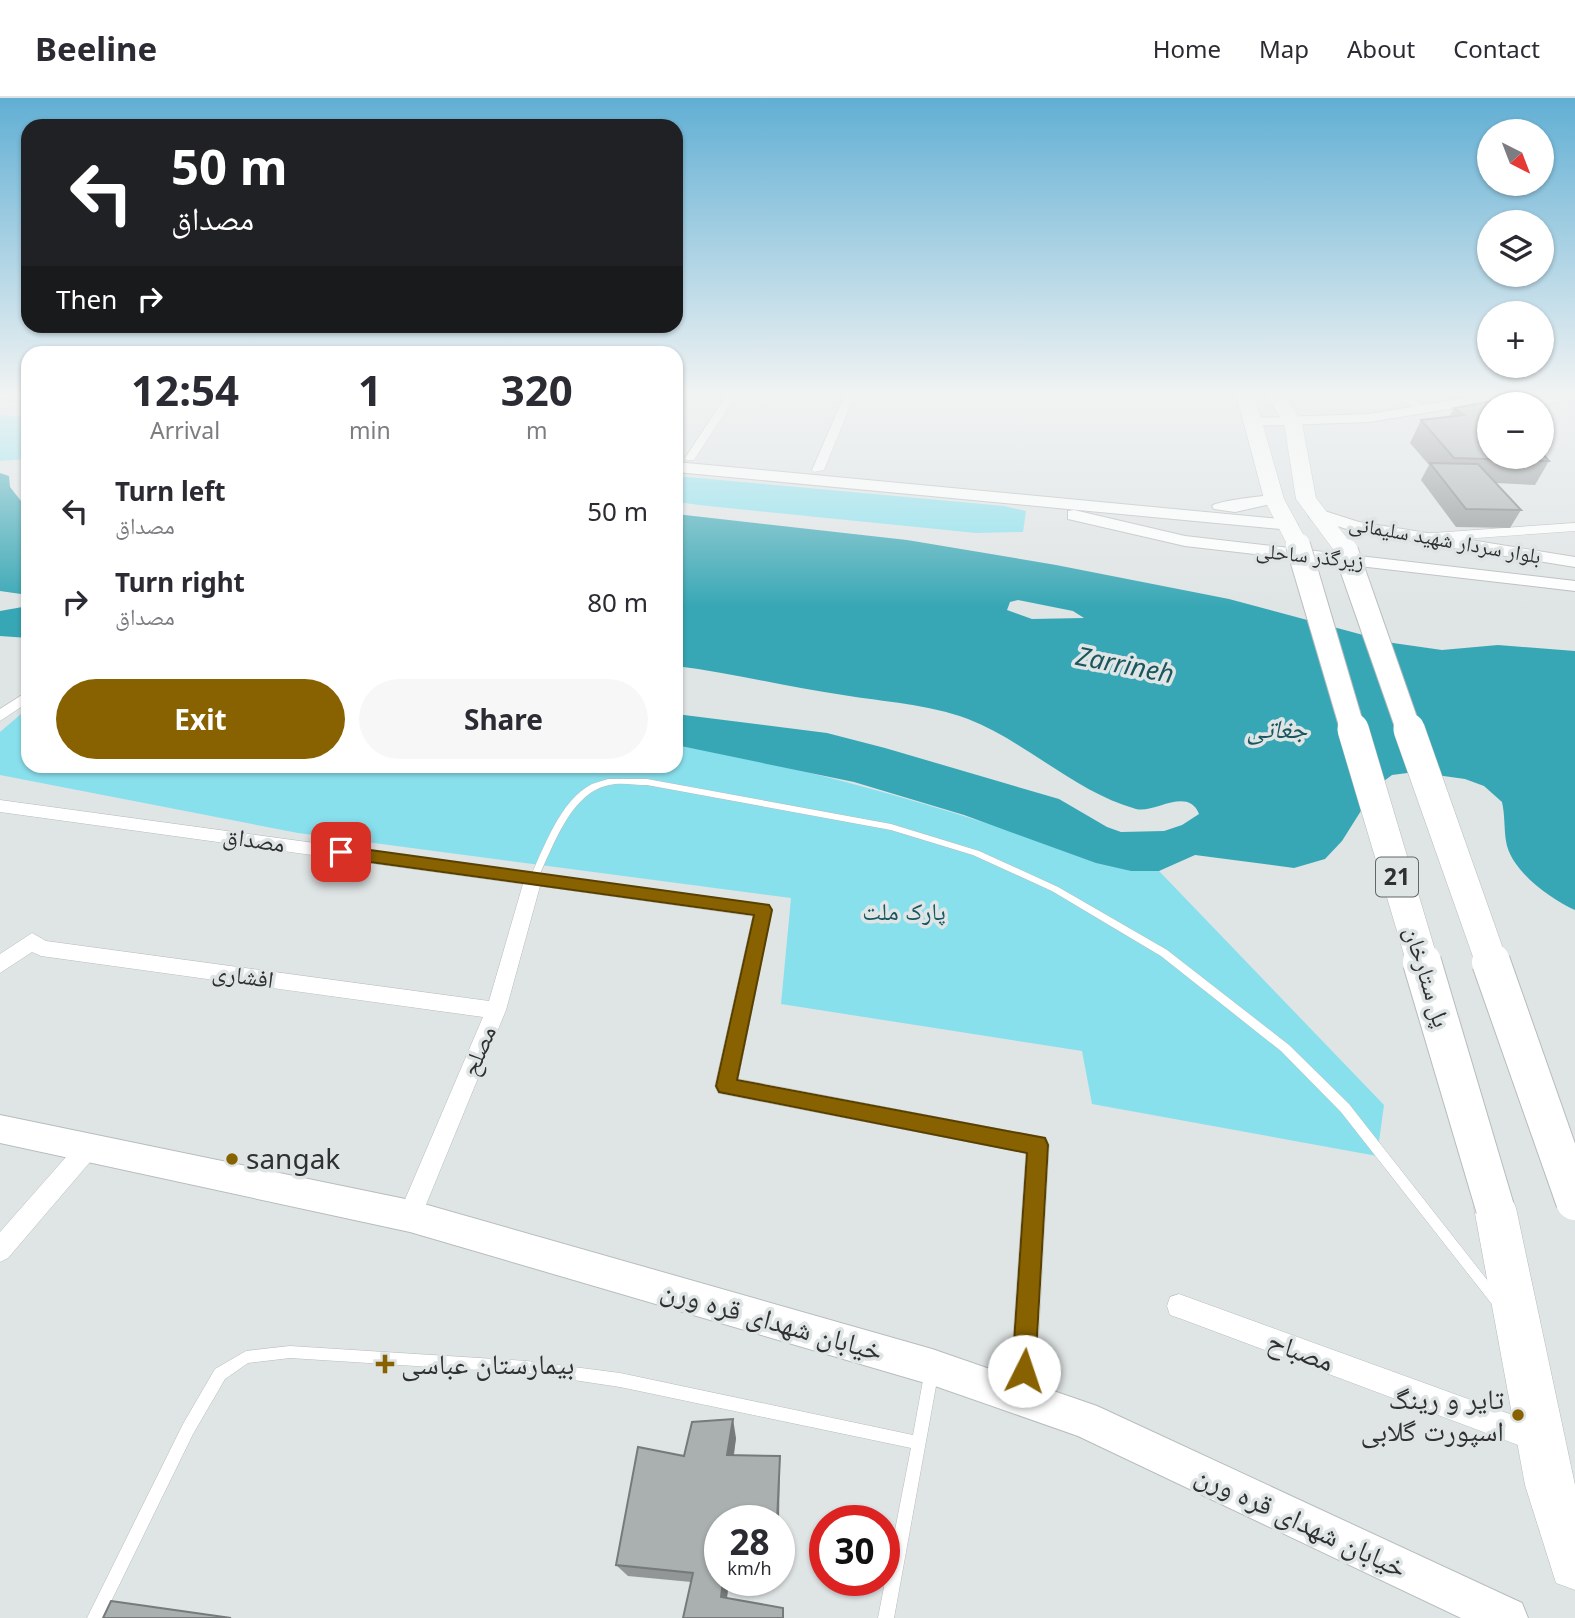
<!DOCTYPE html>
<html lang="en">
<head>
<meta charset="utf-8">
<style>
	:root { --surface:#fff; --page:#f7f7f7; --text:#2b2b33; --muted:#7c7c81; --line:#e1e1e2; --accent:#886200 }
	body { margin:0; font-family:"Noto Sans","Noto Naskh Arabic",sans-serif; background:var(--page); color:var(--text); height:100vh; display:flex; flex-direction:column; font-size:26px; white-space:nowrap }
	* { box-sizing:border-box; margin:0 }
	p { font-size:23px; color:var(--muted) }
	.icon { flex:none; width:38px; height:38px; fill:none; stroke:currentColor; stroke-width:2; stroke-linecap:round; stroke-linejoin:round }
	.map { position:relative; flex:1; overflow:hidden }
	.side { position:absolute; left:21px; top:248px; width:662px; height:427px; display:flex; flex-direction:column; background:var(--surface); border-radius:21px; box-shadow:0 2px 5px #0004 }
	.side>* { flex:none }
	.top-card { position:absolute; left:21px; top:21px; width:662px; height:214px; border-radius:21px; box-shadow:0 2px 5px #0004; background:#202124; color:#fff; overflow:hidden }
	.needle { width:46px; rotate:138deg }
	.buttons { position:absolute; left:1477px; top:21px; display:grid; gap:14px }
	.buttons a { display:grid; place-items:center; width:77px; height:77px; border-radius:50%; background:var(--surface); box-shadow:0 2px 5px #0004; font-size:35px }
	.speed { position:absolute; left:704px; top:1407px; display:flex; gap:14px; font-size:35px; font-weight:700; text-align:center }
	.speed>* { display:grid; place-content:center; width:91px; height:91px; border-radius:50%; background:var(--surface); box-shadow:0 2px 5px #0004; line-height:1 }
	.speed small { font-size:18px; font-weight:400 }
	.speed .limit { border:10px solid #d22; background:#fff; color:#111 }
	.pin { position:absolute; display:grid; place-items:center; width:60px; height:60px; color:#fff; margin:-30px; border-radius:14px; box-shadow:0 4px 10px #0006 }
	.me { position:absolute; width:77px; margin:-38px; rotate:4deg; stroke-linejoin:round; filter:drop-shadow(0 0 5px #0008) }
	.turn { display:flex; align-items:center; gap:24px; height:147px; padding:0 35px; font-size:32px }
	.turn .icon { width:91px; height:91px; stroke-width:2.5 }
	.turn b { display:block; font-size:49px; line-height:60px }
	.then { display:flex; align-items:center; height:66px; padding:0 35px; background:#0003; gap:14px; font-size:26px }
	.eta { display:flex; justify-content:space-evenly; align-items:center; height:119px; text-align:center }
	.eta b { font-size:42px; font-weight:700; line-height:49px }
	.primary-button { display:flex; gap:14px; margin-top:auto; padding:14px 35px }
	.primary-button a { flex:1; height:80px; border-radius:42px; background:var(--accent); color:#fff; font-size:28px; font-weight:700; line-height:80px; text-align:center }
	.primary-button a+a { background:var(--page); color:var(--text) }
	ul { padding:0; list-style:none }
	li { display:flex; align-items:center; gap:21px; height:91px; padding:0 35px }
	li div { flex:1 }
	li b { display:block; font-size:26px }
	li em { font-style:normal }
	header { display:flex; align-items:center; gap:42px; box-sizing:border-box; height:98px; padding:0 35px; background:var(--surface); border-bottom:2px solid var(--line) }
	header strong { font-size:33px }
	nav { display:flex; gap:38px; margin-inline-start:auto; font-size:24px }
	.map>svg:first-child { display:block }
	.green { fill:#89e0ed }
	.water { fill:#38a7b5; fill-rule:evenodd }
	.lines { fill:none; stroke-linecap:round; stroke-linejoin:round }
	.lane-casing { stroke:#b7bcbd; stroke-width:1 }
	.street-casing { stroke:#b7bcbd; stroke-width:1 }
	.secondary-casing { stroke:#b7bcbd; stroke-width:2 }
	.highway-casing { stroke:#b7bcbd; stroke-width:1 }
	.lane { fill:#fff; fill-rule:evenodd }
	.street { fill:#fff; fill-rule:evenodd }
	.secondary { fill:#fff; fill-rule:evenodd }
	.highway { fill:#fff; fill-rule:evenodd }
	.highway-bridge-far2-casing { stroke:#b7bcbd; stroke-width:26; stroke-linecap:butt }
	.highway-bridge-far1-casing { stroke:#b7bcbd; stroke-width:32; stroke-linecap:butt }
	.highway-bridge-casing { stroke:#b7bcbd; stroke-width:40; stroke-linecap:butt }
	.highway-bridge-far2 { stroke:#fff; stroke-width:24 }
	.highway-bridge-far1 { stroke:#fff; stroke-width:31 }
	.highway-bridge { stroke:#fff; stroke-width:38 }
	.wall { fill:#929697 }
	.shaded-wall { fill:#777a7b }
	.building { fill:#aaafb0; stroke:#777a7b; stroke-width:2 }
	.route { fill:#886200; stroke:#584000; stroke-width:2 }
	.poi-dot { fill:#886200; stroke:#dfe4e5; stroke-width:2.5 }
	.labels { text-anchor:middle; stroke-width:7; stroke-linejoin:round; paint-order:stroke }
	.far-street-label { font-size:21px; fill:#2f3031; stroke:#dfe4e5 }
	.shield { fill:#dfe4e5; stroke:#646667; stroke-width:2 }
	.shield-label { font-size:23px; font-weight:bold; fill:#2f3031 }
	.street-label { font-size:24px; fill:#2f3031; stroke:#dfe4e5 }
	.park-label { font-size:24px; fill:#18555e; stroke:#dfe4e5 }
	.water-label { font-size:26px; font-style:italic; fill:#19565e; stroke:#dfe4e5 }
	.near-poi-label { font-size:28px; fill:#2f3031; stroke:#dfe4e5; text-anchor:start }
	.near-street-label { font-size:28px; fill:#2f3031; stroke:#dfe4e5 }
</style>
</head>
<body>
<header>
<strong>Beeline</strong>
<nav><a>Home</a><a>Map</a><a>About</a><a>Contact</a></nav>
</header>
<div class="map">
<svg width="1575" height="1520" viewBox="0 0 1575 1520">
	<rect width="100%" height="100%" fill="#dfe4e5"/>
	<g class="green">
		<polygon points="0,317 28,319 28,361 0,363"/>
		<polygon points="676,378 1004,408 1026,413 1023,434 976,435 708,408 676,404"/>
		<path d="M28,610V668H676V647C832,673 981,722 1131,773H1159L1384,1007L1377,1058L1092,1006L1082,953L781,906L791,800L298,735L0,677V634Z"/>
	</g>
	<g class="water">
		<polygon points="0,375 9,378 10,389 21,403 28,402 28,497 0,493"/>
		<path d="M676,416L907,442L1056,467L1229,501L1393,545L1442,552L1498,547L1575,553V812C1550,801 1510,772 1506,743C1504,730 1505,717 1502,704L1484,688L1465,681L1415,674L1392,677L1376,689L1342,743L1325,761L1294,770L1195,757L1159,773H1131L1096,765L964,717L854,684L676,647V616L827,635L885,650L1059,701L1107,729L1121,734L1164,733L1182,727L1199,716C1188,688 1154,716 1136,711C1075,694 1027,644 968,621C928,606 885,604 843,597C787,589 732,575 676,568ZM1018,502L1073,513L1084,520L1032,521L1007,512L1010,504Z"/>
		<polygon points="28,508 28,540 0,538 0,513"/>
	</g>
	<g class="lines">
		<g class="lane-casing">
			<g id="lane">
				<path d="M608,681H647L891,726L979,753L1058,789L1167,852L1289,947L1349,1006L1499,1197L1501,1201L1499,1205L1495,1207L1491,1205L1341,1014L1281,953L1161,858L1052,793L973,757L891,732L647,687C635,687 621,684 609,687C569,695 552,753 536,784H530L529,782C543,752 560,702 592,686C597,684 603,683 608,681Z"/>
				<polygon points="290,1248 527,1263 620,1275 913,1337 924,1277 926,1272 931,1270 936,1272 938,1277 894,1520 878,1520 911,1350 620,1289 527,1275 290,1260 248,1265 225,1281 193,1336 103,1520 87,1520 183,1326 215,1271 246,1253"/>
			</g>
		</g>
		<g class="street-casing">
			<g id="street">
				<polygon points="727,296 737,296 694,362 686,362 685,360"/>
				<polygon points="845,296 855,296 824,372 814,374 812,372"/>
				<polygon points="1394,296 1406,296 1429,312 1420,314"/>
				<polygon points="1575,425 1575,433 1420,444 1414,440 1420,436"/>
				<polygon points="22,597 28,600 27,605 0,623 0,611"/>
				<polygon points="0,702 769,807 772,812 738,981 1046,1040 1049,1047 1035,1299 1031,1308 1022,1312 1013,1308 1009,1299 1026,1055 718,995 715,988 753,818 540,788 506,912 418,1126 410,1130 402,1126 398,1118 483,919 41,858 32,854 0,875 0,856 32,835 46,843 489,903 523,786 0,714"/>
				<polygon points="88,1039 96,1043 99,1050 96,1057 8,1160 0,1164 0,1134 80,1043"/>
				<polygon points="1179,1196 1537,1326 1547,1330 1551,1340 1547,1350 1537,1354 1179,1220 1170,1217 1167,1208 1170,1199"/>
			</g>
		</g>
		<g class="secondary-casing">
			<g id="secondary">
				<polygon points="0,296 28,296 28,303 0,301"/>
				<polygon points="1488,296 1523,296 1516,300 1369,324 1252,328 1245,324 1252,320 1369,316"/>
				<polygon points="1555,296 1575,296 1575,301 1542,307 1517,306"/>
				<polygon points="676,364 1290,422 1298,427 1290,432 676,374"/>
				<path d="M1274,396L1280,398V404L1235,414L1214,411L1212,408C1218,402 1261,399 1274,396Z"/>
				<polygon points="1315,410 1359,424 1575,459 1575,469 1356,434 1309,419 1309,411"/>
				<polygon points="1074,412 1185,438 1575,483 1575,493 1185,448 1068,421 1068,413"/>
				<polygon points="0,1017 410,1102 932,1251 1097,1308 1522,1505 1528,1520 1461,1520 1078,1338 932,1287 410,1134 0,1045"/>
			</g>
		</g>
		<g class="highway-casing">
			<g id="highway">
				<polygon points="1236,296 1254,296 1284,401 1309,447 1306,452 1290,452 1264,401"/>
				<polygon points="1266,296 1284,296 1302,325 1316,400 1357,453 1354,458 1338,458 1296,401 1284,325"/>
				<polygon points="1495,1089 1510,1095 1516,1110 1575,1387 1575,1492 1556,1485 1525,1387 1474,1110 1480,1095"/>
			</g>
		</g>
		<use href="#lane" class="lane"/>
		<use href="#street" class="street"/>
		<use href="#secondary" class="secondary"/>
		<use href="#highway" class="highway"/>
		<g class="highway-bridge-far2-casing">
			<g id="highway-bridge-far2">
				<polyline points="1298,447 1353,633"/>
				<polyline points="1346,453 1409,633"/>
			</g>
		</g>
		<g class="highway-bridge-far1-casing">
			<g id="highway-bridge-far1">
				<polyline points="1353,631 1423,866"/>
				<polyline points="1409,631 1492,866"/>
			</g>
		</g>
		<g class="highway-bridge-casing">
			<g id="highway-bridge">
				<polyline points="1422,864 1495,1110"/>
				<polyline points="1491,864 1575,1103"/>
			</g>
		</g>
		<use href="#highway-bridge-far2" class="highway-bridge-far2"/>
		<use href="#highway-bridge-far1" class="highway-bridge-far1"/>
		<use href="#highway-bridge" class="highway-bridge"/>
	</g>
	<g class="wall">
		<polygon points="1454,310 1549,363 1535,387 1496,385 1521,412 1510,430 1456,429 1421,382 1429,367 1410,345 1421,322 1449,319"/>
		<polygon points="736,1340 734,1357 780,1376 719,1423 719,1482 729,1482 727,1500 783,1510 783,1520 683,1520 691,1484 628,1478 616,1467 684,1358"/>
	</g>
	<g class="shaded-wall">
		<polygon points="733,1321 736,1340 731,1374 727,1357"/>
		<polygon points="780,1358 779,1423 777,1423"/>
		<polygon points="723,1482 729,1482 726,1508 721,1499"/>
	</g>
	<g class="building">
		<polygon points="1492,303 1496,306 1489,306 1489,359 1542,359 1542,355 1549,363 1454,360 1421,322 1464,317 1454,310"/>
		<polygon points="1430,365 1478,366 1521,412 1466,411"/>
		<polygon points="733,1321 727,1357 780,1358 777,1423 719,1423 719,1482 723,1482 721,1499 783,1510 783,1520 683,1520 693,1475 616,1467 638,1349 684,1358 692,1324"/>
		<polygon points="111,1503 231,1520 103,1520"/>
	</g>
	<linearGradient id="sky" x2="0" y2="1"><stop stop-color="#61afd4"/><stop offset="0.58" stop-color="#f1f3f3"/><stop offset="1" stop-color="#f1f3f3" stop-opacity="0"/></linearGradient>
	<rect width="1575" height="509" fill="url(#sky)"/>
	<polygon class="route" points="341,748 769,807 772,812 737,982 1045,1040 1048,1047 1035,1273 1032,1282 1024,1285 1015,1282 1012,1273 1027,1055 719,994 716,988 754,817 341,760 333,754"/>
	<g class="poi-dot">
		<circle cx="232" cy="1061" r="7"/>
		<path d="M381.5 1255.5h7v7h7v7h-7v7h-7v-7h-7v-7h7z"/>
		<circle cx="1518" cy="1317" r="7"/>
	</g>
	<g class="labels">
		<g class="far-street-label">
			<text transform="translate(1445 442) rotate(10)" y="7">بلوار سردار شهید سلیمانی</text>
			<text transform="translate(1310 458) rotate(6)" y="7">زیرگذر ساحلی</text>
		</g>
		<rect class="shield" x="1376" y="759.5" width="42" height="39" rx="5"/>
		<g class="shield-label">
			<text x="1397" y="787">21</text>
		</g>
		<g class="street-label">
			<text transform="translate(254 742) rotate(8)" y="8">مصداق</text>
			<text transform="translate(243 878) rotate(8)" y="8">افشاری</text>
			<text transform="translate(1427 879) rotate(73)" y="8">پل ستارخان</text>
			<text transform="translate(479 953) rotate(-67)" y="8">مصلح</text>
		</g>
		<g class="park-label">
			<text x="904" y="822">پارک ملت</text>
		</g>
		<g class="water-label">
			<text transform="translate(1125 567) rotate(11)" y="9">Zarrineh</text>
			<text x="1277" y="640">جغاتی</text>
		</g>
		<g class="near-poi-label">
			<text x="246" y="1071">sangak</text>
			<text x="401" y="1276">بیمارستان عباسی</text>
			<text x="1504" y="1311" text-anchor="end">تایر و رینگ<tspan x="1504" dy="32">اسپورت گلابی</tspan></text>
		</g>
		<g class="near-street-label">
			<text transform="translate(772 1222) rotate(16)" y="10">خیابان شهدای قره ورن</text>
			<text transform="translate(1301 1253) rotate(20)" y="10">مصباح</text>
			<text transform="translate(1301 1423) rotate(25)" y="10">خیابان شهدای قره ورن</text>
		</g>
	</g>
</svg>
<div class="buttons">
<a><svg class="needle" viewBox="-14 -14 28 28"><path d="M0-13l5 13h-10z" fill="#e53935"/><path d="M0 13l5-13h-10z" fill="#7c7c81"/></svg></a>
<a><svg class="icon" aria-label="layers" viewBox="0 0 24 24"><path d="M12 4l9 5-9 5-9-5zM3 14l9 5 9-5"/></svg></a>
<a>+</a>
<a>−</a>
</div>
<div class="speed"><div>28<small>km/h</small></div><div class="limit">30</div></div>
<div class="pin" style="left:341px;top:754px;background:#d93025"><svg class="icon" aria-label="arrive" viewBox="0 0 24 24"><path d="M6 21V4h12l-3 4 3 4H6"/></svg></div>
<svg class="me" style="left:1024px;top:1273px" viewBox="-20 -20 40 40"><circle r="19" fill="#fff"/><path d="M0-13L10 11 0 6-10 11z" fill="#886200"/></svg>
<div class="top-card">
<div class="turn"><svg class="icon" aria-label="left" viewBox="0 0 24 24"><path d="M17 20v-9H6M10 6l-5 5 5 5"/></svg><div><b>50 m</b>مصداق</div></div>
<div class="then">Then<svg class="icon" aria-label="right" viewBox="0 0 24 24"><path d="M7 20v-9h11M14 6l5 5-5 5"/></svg></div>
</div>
<section class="side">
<div class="eta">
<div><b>12:54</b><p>Arrival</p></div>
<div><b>1</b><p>min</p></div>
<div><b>320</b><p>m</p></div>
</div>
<ul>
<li><svg class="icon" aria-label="left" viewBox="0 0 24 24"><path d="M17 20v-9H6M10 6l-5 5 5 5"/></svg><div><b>Turn left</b><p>مصداق</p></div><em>50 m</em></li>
<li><svg class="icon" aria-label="right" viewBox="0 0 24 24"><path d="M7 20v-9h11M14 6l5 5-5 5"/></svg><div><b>Turn right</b><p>مصداق</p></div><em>80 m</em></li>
</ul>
<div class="primary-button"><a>Exit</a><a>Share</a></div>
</section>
</div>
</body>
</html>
